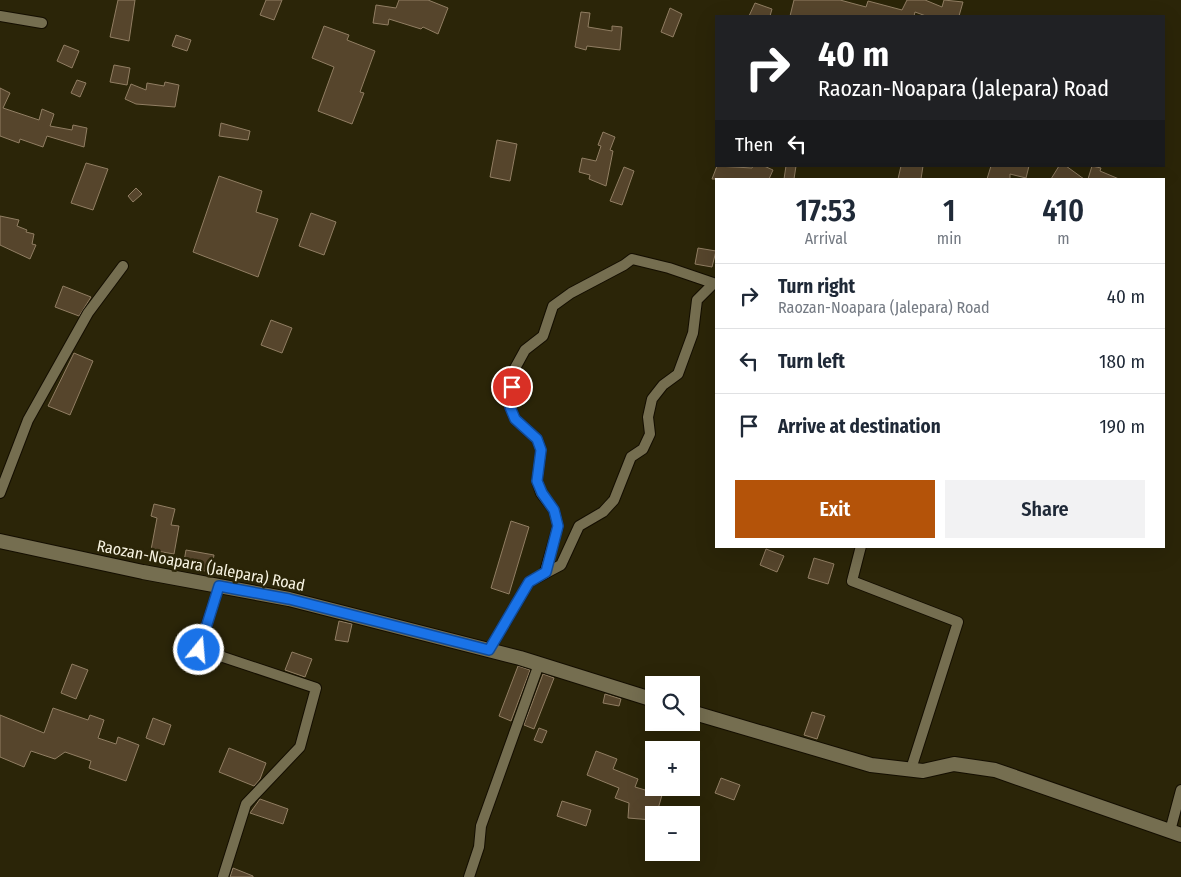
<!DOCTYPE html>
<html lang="en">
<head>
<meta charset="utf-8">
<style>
	:root { --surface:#fff; --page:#f2f2f3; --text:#1f2937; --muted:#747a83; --line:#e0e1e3; --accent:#b45309 }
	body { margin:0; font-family:"Fira Sans Condensed",sans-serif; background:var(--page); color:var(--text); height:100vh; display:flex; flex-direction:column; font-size:19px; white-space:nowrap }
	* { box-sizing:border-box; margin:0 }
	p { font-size:16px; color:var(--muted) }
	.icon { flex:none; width:28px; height:28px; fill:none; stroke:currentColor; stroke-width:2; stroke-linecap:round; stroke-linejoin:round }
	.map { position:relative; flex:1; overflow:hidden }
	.details { position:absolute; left:715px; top:178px; width:450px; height:370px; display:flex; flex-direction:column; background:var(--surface); border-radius:0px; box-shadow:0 5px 20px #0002 }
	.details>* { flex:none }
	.guide { position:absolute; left:715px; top:15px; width:450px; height:152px; border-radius:0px; box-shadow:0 5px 20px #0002; background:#202124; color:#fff; overflow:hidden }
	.fabs { position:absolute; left:645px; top:676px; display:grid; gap:10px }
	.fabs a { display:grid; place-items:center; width:55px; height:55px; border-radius:0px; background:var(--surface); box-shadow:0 5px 20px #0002; font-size:25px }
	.pin { position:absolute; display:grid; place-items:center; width:42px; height:42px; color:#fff; margin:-21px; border:2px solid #fff; border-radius:50%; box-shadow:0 1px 5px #0007 }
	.me { position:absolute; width:55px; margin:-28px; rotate:17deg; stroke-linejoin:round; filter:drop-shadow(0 0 4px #0008) }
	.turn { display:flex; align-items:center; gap:18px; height:105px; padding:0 20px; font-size:22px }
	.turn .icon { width:65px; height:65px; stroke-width:2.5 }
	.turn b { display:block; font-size:35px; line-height:42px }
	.then { display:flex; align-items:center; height:48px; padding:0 20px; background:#0003; gap:10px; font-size:19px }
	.eta { display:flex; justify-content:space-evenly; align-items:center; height:85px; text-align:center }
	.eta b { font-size:30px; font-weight:600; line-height:35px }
	.cta { display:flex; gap:10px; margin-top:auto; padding:10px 20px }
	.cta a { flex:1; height:58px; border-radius:0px; background:var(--accent); color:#fff; font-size:20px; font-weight:600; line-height:58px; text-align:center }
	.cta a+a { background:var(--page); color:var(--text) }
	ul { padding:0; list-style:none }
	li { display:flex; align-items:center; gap:15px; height:65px; padding:0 20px; border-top:1px solid var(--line) }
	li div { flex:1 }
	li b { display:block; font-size:19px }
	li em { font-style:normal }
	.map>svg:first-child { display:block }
	.building { fill:#56452c; stroke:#917e63 }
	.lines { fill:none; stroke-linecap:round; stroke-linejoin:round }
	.minor-casing { stroke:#140e00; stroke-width:12 }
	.secondary-casing { stroke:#140e00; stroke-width:16 }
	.minor { stroke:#756e50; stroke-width:10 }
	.secondary { stroke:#756e50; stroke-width:14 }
	.route-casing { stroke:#114b97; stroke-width:12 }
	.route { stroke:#1a73e8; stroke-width:9 }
	.labels { text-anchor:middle; stroke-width:5; stroke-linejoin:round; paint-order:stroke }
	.street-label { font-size:16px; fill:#f7f3e2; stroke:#2b2508 }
</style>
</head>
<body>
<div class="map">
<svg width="1181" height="877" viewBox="0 0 1181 877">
	<rect width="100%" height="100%" fill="#2b2508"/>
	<g class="building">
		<polygon points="118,0 135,0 129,41 110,37"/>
		<polygon points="266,0 282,0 274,20 260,15"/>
		<polygon points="399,0 428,0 448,8 438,34 423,27 421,29 389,19 388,25 373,23 376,5 396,8"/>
		<polygon points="794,0 840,0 866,7 868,1 902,10 907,0 925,0 942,7 944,0 963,2 959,16 926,16 915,12 914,16 790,16"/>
		<polygon points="755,3 772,9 770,16 749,16"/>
		<polygon points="670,8 682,14 673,37 661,32"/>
		<polygon points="581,12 590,13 588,27 612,31 612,26 622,27 620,50 587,46 586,50 575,47"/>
		<polygon points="324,26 349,35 347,40 375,51 360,92 364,93 352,124 318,111 334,67 312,58"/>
		<polygon points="176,35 191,40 187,51 172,46"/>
		<polygon points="64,45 79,51 72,68 57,61"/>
		<polygon points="114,65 130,68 127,85 110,82"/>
		<polygon points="77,80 86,83 80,97 71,93"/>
		<polygon points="165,82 179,85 175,107 136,104 125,99 131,84 146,90 147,83 164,86"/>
		<polygon points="0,88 10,93 3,108 39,120 42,109 54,114 50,126 72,130 73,125 87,128 84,147 47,136 43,147 20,139 19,143 0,136"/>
		<polygon points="221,123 250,131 248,140 219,136"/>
		<polygon points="603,132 615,137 610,150 613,151 606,186 589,179 590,175 579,172 582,158 596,161 601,146 598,145"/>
		<polygon points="497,140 517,144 510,181 490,177"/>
		<polygon points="86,163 108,169 93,210 71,203"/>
		<polygon points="717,166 752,168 753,166 764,166 773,170 769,179 712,179"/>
		<polygon points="786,166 796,166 794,179 784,179"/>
		<polygon points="901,166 923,166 921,179 898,179"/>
		<polygon points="991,166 1029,166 1026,178 1010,174 1010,179 987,179"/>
		<polygon points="1059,166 1066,166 1084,179 1051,179"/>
		<polygon points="1092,166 1101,168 1100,171 1119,179 1088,179"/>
		<polygon points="624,167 634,171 622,205 610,201"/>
		<polygon points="219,176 262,191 256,212 278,219 258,277 193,252"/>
		<polygon points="136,188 142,194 133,202 128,196"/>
		<polygon points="311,213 336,222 324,255 299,246"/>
		<polygon points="0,216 19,220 17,226 27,230 26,232 34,234 32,244 36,245 30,259 0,245"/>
		<polygon points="698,248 716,251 712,267 695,264"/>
		<polygon points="63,286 91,297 79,316 55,307"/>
		<polygon points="271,320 292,328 282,353 261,345"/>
		<polygon points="74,353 93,361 70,415 48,406"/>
		<polygon points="154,504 175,509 171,525 179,526 174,554 151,550 157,518 151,516"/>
		<polygon points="511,521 529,527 509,594 491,588"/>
		<polygon points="766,549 784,556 777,572 760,565"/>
		<polygon points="186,550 214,555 211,572 183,567"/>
		<polygon points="814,558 834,564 828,584 808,578"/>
		<polygon points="339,621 352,624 348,642 335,640"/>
		<polygon points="292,652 312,659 305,677 285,670"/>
		<polygon points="72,664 88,670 76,699 61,693"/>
		<polygon points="518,666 530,670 511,721 499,716"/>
		<polygon points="543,674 554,678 534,729 524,725"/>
		<polygon points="605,694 621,699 619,706 603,703"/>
		<polygon points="53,708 88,720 90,715 104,720 98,738 116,744 118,737 139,745 126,781 89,768 91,761 65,752 55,759 31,751 24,767 0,757 0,715 44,733"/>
		<polygon points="812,712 825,716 817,739 804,735"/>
		<polygon points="153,718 171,725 164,745 146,738"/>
		<polygon points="539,728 547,731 542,743 534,740"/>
		<polygon points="229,748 266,763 260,779 254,786 219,772"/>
		<polygon points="596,751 617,759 613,769 638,779 635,787 662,795 658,809 653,807 652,820 628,818 629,803 615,798 619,788 587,775"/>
		<polygon points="721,778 740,785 734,800 715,793"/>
		<polygon points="260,799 288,809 283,824 250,813"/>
		<polygon points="562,801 591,810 586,826 557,816"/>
		<polygon points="233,868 253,876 253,877 230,877"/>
	</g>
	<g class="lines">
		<g class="minor-casing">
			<g id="minor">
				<polyline points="0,16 42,23"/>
				<polyline points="0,493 28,420 88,313 123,266"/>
				<polyline points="861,546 852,581 958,622 911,769"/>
				<polyline points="545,572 558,526 554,510 541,493 537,481 541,450 537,439 515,419 510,407 514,370 525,350 543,336 553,306 571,293 624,265 632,259 669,268 716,284"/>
				<polyline points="219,586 199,649 316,688 300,747 246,804 223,877"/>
				<polyline points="489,650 529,582 561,565 579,526 603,512 614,500 631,457 643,449 650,434 648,417 652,399 663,385 678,374 693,333 697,300 713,284"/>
				<polyline points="1170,831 1181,790"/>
				<polyline points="469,877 479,847 481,826 539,664"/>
			</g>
		</g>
		<g class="secondary-casing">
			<g id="secondary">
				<polyline points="0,541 143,572 289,599 520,658 654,700"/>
				<polyline points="691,712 871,765 923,771 954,764 995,770 1181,835"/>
			</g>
		</g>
		<use href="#minor" class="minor"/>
		<use href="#secondary" class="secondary"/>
	</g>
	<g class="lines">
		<g class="route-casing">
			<polyline id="route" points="199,650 219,586 289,599 489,650 529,582 546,572 558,526 554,510 542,493 537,481 541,450 537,439 515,419 510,407 512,387"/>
		</g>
		<use href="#route" class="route"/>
	</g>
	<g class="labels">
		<g class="street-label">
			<text transform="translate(201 565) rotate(11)" y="6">Raozan-Noapara (Jalepara) Road</text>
		</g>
	</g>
</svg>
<div class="fabs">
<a><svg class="icon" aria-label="search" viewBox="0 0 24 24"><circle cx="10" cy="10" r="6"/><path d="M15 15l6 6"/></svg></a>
<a>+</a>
<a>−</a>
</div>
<div class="pin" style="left:512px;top:387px;background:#d93025"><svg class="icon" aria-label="arrive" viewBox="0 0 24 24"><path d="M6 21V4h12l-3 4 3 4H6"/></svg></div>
<svg class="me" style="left:199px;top:650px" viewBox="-20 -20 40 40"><circle r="17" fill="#1a73e8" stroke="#fff" stroke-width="3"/><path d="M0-11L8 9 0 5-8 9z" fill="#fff"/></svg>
<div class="guide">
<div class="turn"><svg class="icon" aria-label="right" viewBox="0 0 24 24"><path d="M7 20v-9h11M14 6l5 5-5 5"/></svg><div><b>40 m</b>Raozan-Noapara (Jalepara) Road</div></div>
<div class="then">Then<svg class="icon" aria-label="left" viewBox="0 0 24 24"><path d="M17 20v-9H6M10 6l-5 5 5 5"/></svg></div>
</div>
<section class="details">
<div class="eta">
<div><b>17:53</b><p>Arrival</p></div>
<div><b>1</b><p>min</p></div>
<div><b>410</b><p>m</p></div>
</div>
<ul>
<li><svg class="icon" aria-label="right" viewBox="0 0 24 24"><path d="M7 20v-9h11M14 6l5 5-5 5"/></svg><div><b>Turn right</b><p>Raozan-Noapara (Jalepara) Road</p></div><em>40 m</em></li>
<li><svg class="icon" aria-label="left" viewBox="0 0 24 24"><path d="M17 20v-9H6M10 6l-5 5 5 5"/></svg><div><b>Turn left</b></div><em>180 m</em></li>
<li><svg class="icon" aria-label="arrive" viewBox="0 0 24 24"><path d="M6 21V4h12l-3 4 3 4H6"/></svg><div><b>Arrive at destination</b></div><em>190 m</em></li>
</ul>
<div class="cta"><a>Exit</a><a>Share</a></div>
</section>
</div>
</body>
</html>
